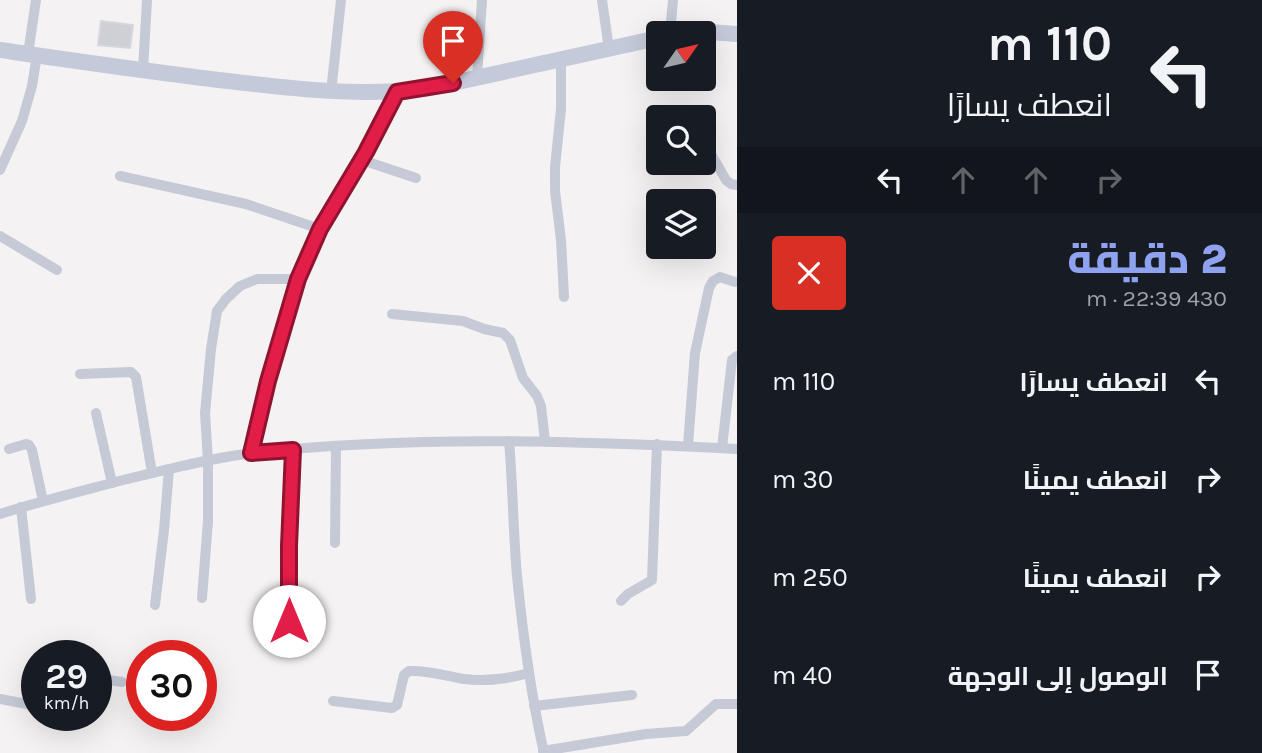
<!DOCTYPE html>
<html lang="ar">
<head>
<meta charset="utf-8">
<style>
	:root { --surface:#171b24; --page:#20242c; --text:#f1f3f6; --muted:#9ea1a6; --accent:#8fa2f0 }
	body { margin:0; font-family:Karla,Cairo,sans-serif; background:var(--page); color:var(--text); direction:rtl; height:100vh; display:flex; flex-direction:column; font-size:26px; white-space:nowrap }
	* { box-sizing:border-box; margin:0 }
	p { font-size:23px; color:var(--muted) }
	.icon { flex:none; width:38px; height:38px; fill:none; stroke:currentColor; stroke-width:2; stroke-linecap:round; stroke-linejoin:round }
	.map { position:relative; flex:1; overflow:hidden; direction:ltr }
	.drawer { display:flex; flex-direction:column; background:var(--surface); width:525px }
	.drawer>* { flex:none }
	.hud { background:#171b24; color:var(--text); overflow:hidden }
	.needle { width:46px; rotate:56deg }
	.controls { position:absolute; left:646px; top:21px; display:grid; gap:14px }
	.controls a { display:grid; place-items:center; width:70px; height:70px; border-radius:7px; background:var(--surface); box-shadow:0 7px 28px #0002; font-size:35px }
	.speed { position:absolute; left:21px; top:640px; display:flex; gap:14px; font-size:35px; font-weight:700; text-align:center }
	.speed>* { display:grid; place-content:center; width:91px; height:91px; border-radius:50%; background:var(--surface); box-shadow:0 7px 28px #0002; line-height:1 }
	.speed small { font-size:18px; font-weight:400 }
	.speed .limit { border:10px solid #d22; background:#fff; color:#111 }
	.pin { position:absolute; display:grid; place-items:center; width:60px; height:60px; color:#fff; margin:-72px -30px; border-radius:50% 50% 50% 0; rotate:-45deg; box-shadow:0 0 7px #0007 }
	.pin .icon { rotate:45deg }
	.me { position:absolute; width:77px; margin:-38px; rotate:0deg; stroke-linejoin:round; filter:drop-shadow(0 0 5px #0008) }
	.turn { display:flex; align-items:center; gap:24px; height:147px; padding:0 35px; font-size:32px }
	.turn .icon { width:91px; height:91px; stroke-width:2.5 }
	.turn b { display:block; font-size:49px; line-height:60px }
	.lanes { display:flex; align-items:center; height:66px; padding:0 35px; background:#0003; justify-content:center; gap:35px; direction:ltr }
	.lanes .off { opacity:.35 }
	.round { display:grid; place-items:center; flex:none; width:74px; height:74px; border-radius:7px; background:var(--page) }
	.headline { display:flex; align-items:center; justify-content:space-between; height:119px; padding:0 35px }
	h1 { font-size:42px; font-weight:800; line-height:52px; color:var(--accent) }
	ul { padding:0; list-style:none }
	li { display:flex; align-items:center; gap:21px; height:98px; padding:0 35px }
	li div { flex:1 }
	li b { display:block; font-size:26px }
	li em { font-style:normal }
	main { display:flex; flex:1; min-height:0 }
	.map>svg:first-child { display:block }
	.building { fill:#ced0d6; stroke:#d6d6dd; stroke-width:2 }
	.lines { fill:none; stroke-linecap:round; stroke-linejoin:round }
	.street { stroke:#c5cad6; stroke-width:10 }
	.secondary { stroke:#c4cada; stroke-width:16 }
	.route-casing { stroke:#92132f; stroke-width:18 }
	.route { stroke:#e11d48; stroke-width:12 }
</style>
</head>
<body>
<main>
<section class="drawer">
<div class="hud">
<div class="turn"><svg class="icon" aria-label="left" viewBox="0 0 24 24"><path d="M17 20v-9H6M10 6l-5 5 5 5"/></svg><div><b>110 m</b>انعطف يسارًا</div></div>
<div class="lanes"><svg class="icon" aria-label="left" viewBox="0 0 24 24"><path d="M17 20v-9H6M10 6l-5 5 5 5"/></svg><svg class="icon off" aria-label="ahead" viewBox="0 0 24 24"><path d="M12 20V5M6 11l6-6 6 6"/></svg><svg class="icon off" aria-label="ahead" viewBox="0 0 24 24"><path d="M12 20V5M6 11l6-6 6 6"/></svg><svg class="icon off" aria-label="right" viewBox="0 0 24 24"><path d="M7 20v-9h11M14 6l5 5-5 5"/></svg></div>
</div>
<div class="headline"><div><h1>2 دقيقة</h1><p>430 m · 22:39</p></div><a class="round" style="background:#d93025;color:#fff"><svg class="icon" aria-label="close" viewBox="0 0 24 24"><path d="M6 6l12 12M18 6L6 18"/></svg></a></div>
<ul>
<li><svg class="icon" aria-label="left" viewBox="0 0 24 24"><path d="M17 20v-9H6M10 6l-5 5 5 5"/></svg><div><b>انعطف يسارًا</b></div><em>110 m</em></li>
<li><svg class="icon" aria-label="right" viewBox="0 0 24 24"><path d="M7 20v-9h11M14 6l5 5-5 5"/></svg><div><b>انعطف يمينًا</b></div><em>30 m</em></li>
<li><svg class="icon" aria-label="right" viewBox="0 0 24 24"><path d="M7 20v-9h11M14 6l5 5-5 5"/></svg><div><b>انعطف يمينًا</b></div><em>250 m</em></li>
<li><svg class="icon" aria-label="arrive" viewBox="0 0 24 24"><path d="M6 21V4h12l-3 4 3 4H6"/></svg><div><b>الوصول إلى الوجهة</b></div><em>40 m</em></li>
</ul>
</section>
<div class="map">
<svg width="737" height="753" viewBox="0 0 737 753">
	<rect width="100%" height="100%" fill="#f4f2f2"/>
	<polygon class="building" points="101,21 133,25 130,48 98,45"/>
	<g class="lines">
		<g class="street">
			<polyline points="602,0 609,49"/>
			<polyline points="670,33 673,0"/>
			<polyline points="28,54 36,0"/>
			<polyline points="561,60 561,109 555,167 555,191 561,240 564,297"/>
			<polyline points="143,70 147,0"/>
			<polyline points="477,78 482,0"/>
			<polyline points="331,92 341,0"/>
			<polyline points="704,142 726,180 731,184 737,185"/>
			<polyline points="362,160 416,178"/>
			<polyline points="0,170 22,121 32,86 37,55"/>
			<polyline points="120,176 246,204 320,229"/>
			<polyline points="0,236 57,270"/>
			<polyline points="392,314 463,321 484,329 503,333 510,340 523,378 537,396 541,406 545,441"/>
			<polyline points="80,374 131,372 136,377 152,473"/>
			<polyline points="96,413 112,483"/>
			<path d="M509,441C513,486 513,531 517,576C523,636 531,695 544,753"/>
			<polyline points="688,445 695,353 709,288 713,281 720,277 735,282"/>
			<polyline points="722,448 732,360 737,356"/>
			<polyline points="9,449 26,444 29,445 32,450 43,501"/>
			<polyline points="251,453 268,381 298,279 320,229 366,152 397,92"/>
			<polyline points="21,507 31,599"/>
			<path d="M0,514C41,501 82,491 123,480C166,470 210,458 253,453C414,435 576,441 737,449"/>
			<polyline points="335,543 336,446"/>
			<polyline points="202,598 208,521 208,461 205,413 211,349 217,311 226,299 240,286 257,279 298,279"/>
			<polyline points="621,601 628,594 652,580 657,444"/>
			<polyline points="155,605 164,530 169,469"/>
			<polyline points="289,643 289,546 293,450"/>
			<polyline points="96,678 122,682"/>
			<polyline points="0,699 37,706"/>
			<path d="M333,701L392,708L397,705L404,675L409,671C428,670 446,676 464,679C486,682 507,679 529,673"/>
			<polyline points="534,706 632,695"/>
			<polyline points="543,751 646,734 686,731 716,704 737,704"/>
		</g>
		<g class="secondary">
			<polyline points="696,33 709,32 737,34"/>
			<path d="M0,50C76,61 151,72 228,81C295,89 362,97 430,88L658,38"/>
		</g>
	</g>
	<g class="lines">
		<g class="route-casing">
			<polyline id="route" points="289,621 289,546 293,450 251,453 268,381 298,279 320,229 366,152 397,92 453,83"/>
		</g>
		<use href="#route" class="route"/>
	</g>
</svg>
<div class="controls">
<a><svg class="needle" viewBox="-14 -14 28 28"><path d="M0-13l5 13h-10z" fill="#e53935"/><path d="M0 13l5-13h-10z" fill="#9ea1a6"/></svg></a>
<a><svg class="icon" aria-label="search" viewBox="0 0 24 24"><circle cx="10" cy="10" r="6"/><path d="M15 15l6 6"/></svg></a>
<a><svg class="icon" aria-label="layers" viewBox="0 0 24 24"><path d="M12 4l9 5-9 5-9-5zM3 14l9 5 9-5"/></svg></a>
</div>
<div class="speed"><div>29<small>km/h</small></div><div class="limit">30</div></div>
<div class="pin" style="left:453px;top:83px;background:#d93025"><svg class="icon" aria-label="arrive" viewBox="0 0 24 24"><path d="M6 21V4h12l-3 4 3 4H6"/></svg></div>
<svg class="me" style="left:289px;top:621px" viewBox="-20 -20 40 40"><circle r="19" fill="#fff"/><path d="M0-13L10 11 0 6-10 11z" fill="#e11d48"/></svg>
</div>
</main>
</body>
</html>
